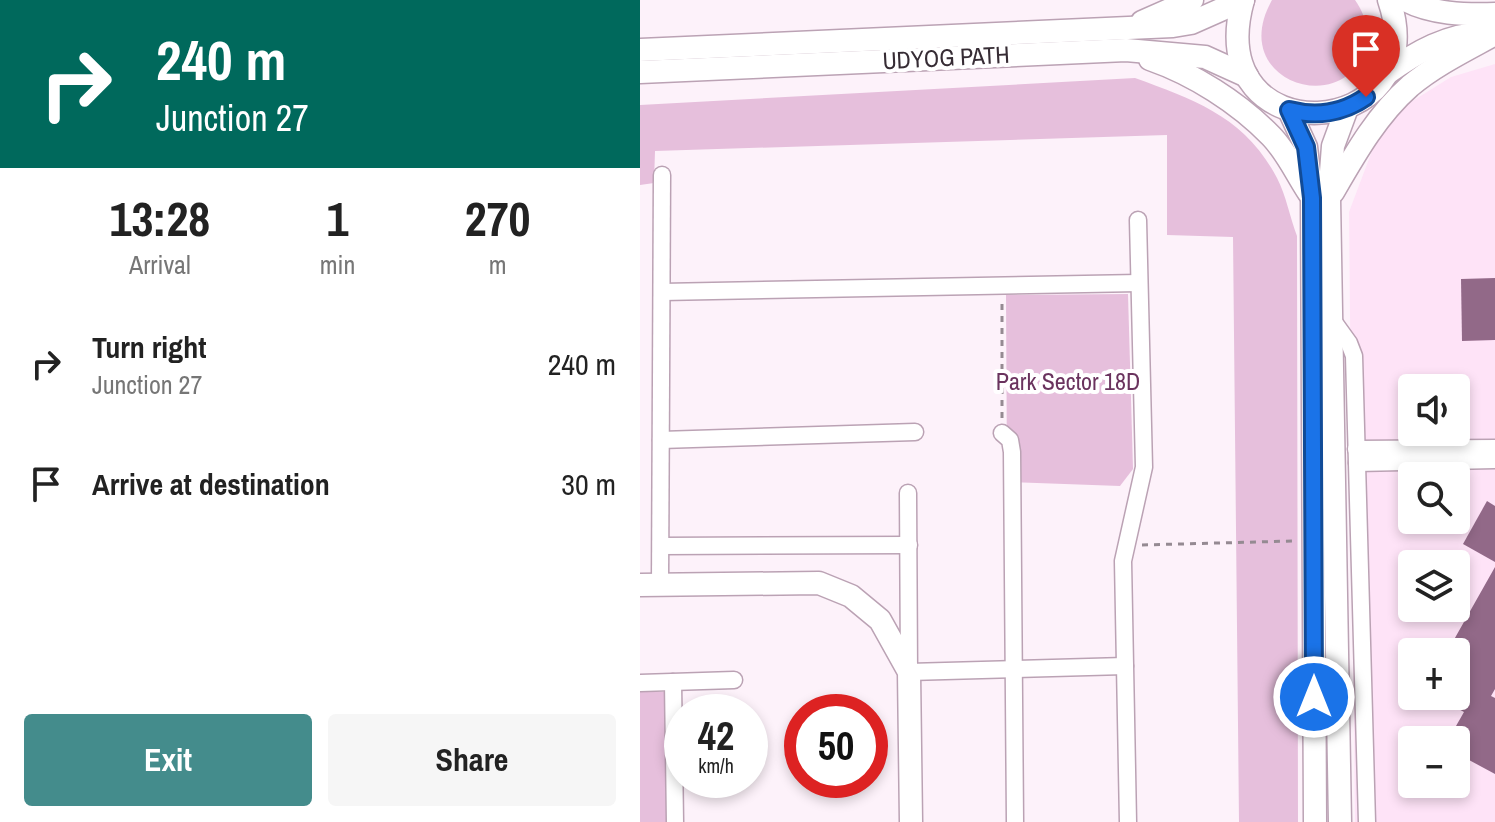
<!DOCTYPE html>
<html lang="en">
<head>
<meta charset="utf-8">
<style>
	:root { --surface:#fff; --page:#f6f6f6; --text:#222; --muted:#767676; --accent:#448c8c }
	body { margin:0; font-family:"Archivo Narrow",sans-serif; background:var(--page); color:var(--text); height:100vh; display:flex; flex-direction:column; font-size:30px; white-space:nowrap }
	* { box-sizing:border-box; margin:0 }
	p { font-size:26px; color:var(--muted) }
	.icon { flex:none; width:44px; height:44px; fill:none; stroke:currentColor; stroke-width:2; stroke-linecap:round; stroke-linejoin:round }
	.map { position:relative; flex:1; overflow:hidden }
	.panel { display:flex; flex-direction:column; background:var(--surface); width:640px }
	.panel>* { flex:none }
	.banner { background:#00695c; color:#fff; overflow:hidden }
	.buttons { position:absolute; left:758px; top:374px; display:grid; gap:16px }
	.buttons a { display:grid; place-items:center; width:72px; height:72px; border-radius:8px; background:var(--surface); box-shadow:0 4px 12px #0003; font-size:40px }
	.speed { position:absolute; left:24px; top:694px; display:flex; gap:16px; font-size:40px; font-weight:700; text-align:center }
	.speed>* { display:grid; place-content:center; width:104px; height:104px; border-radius:50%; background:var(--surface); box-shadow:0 4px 12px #0003; line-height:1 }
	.speed small { font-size:20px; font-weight:400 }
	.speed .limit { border:12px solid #d22; background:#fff; color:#111 }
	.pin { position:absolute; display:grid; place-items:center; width:68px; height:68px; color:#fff; margin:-82px -34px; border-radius:50% 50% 50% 0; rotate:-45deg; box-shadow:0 0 8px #0007 }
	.pin .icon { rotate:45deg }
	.me { position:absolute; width:88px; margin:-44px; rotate:0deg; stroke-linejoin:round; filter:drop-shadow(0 0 6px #0008) }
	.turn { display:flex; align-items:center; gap:28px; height:168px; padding:0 24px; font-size:36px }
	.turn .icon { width:104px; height:104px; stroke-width:2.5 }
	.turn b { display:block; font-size:56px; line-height:68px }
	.eta { display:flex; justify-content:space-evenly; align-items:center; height:136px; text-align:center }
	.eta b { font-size:48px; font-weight:700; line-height:56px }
	.action { display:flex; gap:16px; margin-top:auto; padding:16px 24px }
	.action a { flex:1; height:92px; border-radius:8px; background:var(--accent); color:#fff; font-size:32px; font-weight:700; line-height:92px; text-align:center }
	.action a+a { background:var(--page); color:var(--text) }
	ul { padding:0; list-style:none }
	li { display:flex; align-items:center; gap:24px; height:120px; padding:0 24px }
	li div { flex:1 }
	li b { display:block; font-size:30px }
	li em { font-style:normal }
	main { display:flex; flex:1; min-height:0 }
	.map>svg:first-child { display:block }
	.built { fill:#fee3f7; fill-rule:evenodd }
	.green { fill:#e6bfdc }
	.building { fill:#926988 }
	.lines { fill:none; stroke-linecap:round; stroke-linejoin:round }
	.street-casing { stroke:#bba2b4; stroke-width:19 }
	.secondary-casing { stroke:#bba2b4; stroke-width:25 }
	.path { stroke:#958a92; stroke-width:3; stroke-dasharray:6 6; stroke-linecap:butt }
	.street { stroke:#fff; stroke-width:16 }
	.secondary { stroke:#fff; stroke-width:22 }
	.route-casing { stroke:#114b97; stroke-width:20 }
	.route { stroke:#1a73e8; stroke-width:14 }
	.labels { text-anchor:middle; stroke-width:8; stroke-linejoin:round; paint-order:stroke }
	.street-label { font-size:24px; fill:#362c34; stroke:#fff }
	.park-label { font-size:24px; fill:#6a335e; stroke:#fff }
</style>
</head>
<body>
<main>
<section class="panel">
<div class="banner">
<div class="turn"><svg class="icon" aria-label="right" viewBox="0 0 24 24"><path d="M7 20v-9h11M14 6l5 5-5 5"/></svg><div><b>240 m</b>Junction 27</div></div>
</div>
<div class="eta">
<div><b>13:28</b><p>Arrival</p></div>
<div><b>1</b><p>min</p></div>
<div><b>270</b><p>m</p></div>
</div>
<ul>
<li><svg class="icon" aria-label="right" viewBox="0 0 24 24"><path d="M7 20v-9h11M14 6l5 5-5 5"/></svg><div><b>Turn right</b><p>Junction 27</p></div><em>240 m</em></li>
<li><svg class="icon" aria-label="arrive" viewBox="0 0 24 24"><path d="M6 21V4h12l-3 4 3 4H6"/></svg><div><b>Arrive at destination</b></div><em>30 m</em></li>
</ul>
<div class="action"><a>Exit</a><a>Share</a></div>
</section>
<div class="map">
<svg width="855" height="822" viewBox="0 0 855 822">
	<rect width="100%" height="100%" fill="#fdf2fa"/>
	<path class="built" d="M855,64V822H715L709,212L732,151L755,112L811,77ZM772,388H816V432H772ZM772,476H816V520H772ZM772,564H816V608H772ZM772,652H816V696H772ZM772,740H816V784H772Z"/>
	<g class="green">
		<path d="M632,0H715C724,13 728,25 726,41C714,121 584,85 632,0Z"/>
		<path d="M495,78C555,100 605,117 637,178C646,195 650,218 657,236L658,822H599L593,237L527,235V135L15,151L14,183L0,185V105Z"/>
		<polygon points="488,294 493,469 480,486 367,482 366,295"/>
		<rect x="0" y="692" width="26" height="130"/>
	</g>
	<g class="building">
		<polygon points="855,278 855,340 822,341 821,279"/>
		<polygon points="847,501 855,506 855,562 823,544"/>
		<polygon points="855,567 855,689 851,696 855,698 855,774 816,753 816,740 808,740 824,712 795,696 816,696 816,652 807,652"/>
	</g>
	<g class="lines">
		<g class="street-casing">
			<g id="street">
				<polyline points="22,292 499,283"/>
				<polyline points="691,318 709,343 714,356 727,822"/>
				<polyline points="362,433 370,440 372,452 375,822"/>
				<polyline points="21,440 275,432"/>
				<polyline points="716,449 855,448"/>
				<polyline points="717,463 855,460"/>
				<polyline points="268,493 269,672 485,666"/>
				<polyline points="21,546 269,545"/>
				<polyline points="20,585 22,175"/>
				<polyline points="33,682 35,822"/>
				<polyline points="0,683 94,680"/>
				<polyline points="488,822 483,561 504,467 498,220"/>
			</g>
		</g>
		<g class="secondary-casing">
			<g id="secondary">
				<path d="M603,0C559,158 798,143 749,0"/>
				<path d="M765,0C792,14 824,15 855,14"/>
				<polyline points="502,22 552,0"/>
				<polyline points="0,50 533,26 551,23 603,0"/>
				<path d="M510,59C553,74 598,102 631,136C646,151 657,175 669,193"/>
				<polyline points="0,72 486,50 565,57 607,76"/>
				<path d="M746,74C776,52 808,34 846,33"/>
				<polyline points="649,110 666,147 672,198 675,822"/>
				<path d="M693,192C715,154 737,115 770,86C795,65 826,50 855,34"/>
				<polyline points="0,585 179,583 211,596 240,620 269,672 271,822"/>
				<polyline points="700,822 689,198 693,146 707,108"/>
			</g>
		</g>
		<g class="path">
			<polyline points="362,418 362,302"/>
			<polyline points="502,545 654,541"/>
		</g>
		<use href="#street" class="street"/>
		<use href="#secondary" class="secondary"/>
	</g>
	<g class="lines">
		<g class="route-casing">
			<path id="route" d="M674,697L672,198L666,147L649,110C676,117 703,113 726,97"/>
		</g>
		<use href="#route" class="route"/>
	</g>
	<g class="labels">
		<g class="street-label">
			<text transform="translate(306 58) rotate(-3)" y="8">UDYOG PATH</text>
		</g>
		<g class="park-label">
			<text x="428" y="390">Park Sector 18D</text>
		</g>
	</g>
</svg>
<div class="buttons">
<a><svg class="icon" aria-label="sound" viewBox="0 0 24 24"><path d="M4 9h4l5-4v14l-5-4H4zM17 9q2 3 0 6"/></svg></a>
<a><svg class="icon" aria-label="search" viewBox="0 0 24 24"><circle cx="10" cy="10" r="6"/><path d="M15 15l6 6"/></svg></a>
<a><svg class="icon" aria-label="layers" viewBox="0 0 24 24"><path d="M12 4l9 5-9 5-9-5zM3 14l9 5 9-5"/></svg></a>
<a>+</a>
<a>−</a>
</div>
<div class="speed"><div>42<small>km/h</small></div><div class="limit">50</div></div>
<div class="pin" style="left:726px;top:97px;background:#d93025"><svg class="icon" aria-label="arrive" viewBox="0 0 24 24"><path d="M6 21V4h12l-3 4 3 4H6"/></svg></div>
<svg class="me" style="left:674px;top:697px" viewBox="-20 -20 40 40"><circle r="17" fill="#1a73e8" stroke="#fff" stroke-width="3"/><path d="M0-11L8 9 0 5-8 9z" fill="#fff"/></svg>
</div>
</main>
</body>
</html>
